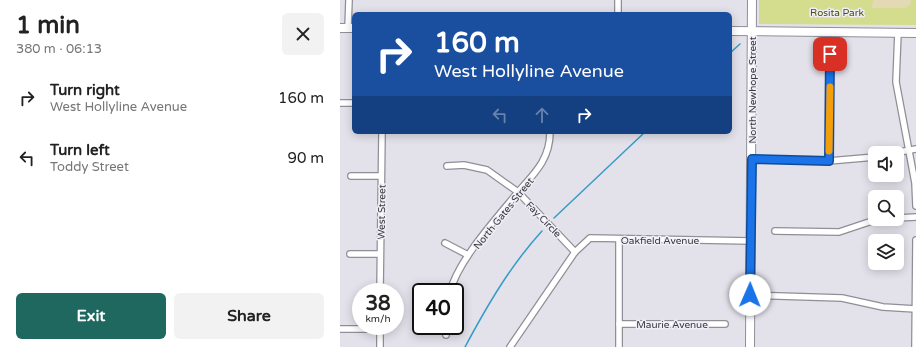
<!DOCTYPE html>
<html lang="en">
<head>
<meta charset="utf-8">
<style>
	:root { --surface:#fff; --page:#f2f2f2; --text:#222; --muted:#767676; --accent:#1e6860 }
	body { margin:0; font-family:"Varela Round",sans-serif; background:var(--page); color:var(--text); height:100vh; display:flex; flex-direction:column; font-size:15px; white-space:nowrap }
	* { box-sizing:border-box; margin:0 }
	p { font-size:13px; color:var(--muted) }
	.icon { flex:none; width:22px; height:22px; fill:none; stroke:currentColor; stroke-width:2; stroke-linecap:round; stroke-linejoin:round }
	.map { position:relative; flex:1; overflow:hidden }
	.side { display:flex; flex-direction:column; background:var(--surface); width:340px }
	.side>* { flex:none }
	.hud { position:absolute; left:12px; top:12px; width:380px; height:122px; border-radius:6px; box-shadow:0 2px 10px #0003; background:#1a4fa0; color:#fff; overflow:hidden }
	.tools { position:absolute; left:528px; top:146px; display:grid; gap:8px }
	.tools a { display:grid; place-items:center; width:36px; height:36px; border-radius:6px; background:var(--surface); box-shadow:0 2px 10px #0003; font-size:20px }
	.speed { position:absolute; left:12px; top:283px; display:flex; gap:8px; font-size:20px; font-weight:700; text-align:center }
	.speed>* { display:grid; place-content:center; width:52px; height:52px; border-radius:50%; background:var(--surface); box-shadow:0 2px 10px #0003; line-height:1 }
	.speed small { font-size:10px; font-weight:400 }
	.speed .limit { border:2px solid #111; border-radius:6px; background:#fff; color:#111 }
	.pin { position:absolute; display:grid; place-items:center; width:34px; height:34px; color:#fff; margin:-17px; border-radius:8px; box-shadow:0 2px 6px #0006 }
	.me { position:absolute; width:44px; margin:-22px; rotate:1deg; stroke-linejoin:round; filter:drop-shadow(0 0 3px #0008) }
	.turn { display:flex; align-items:center; gap:14px; height:84px; padding:0 16px; font-size:18px }
	.turn .icon { width:52px; height:52px; stroke-width:2.5 }
	.turn b { display:block; font-size:28px; line-height:34px }
	.lanes { display:flex; align-items:center; height:38px; padding:0 16px; background:#0003; justify-content:center; gap:20px; direction:ltr }
	.lanes .off { opacity:.35 }
	.round { display:grid; place-items:center; flex:none; width:42px; height:42px; border-radius:6px; background:var(--page) }
	.head { display:flex; align-items:center; justify-content:space-between; height:68px; padding:0 16px }
	h1 { font-size:24px; font-weight:700; line-height:30px }
	.cta { display:flex; gap:8px; margin-top:auto; padding:8px 16px }
	.cta a { flex:1; height:46px; border-radius:6px; background:var(--accent); color:#fff; font-size:16px; font-weight:700; line-height:46px; text-align:center }
	.cta a+a { background:var(--page); color:var(--text) }
	ul { padding:0; list-style:none }
	li { display:flex; align-items:center; gap:12px; height:60px; padding:0 16px }
	li div { flex:1 }
	li b { display:block; font-size:15px }
	li em { font-style:normal }
	main { display:flex; flex:1; min-height:0 }
	.map>svg:first-child { display:block }
	.green { fill:#d3dd8d }
	.sand { fill:#e3d9b4 }
	.lines { fill:none; stroke-linecap:round; stroke-linejoin:round }
	.stream { stroke:#369bc7; stroke-width:1.5 }
	.street-casing { stroke:#908f97; stroke-width:8 }
	.secondary-casing { stroke:#908f97; stroke-width:10 }
	.street { stroke:#fff; stroke-width:5.5 }
	.secondary { stroke:#fff; stroke-width:8 }
	.route-casing { stroke:#114b97; stroke-width:10 }
	.route { stroke:#1a73e8; stroke-width:7 }
	.slow { stroke:#f59e0b; stroke-width:7 }
	.labels { text-anchor:middle; stroke-width:3; stroke-linejoin:round; paint-order:stroke }
	.park-label { font-size:10px; fill:#4a4f0c; stroke:#f0eef7 }
	.street-label { font-size:10px; fill:#39383c; stroke:#f0eef7 }
</style>
</head>
<body>
<main>
<section class="side">
<div class="head"><div><h1>1 min</h1><p>380 m · 06:13</p></div><a class="round"><svg class="icon" aria-label="close" viewBox="0 0 24 24"><path d="M6 6l12 12M18 6L6 18"/></svg></a></div>
<ul>
<li><svg class="icon" aria-label="right" viewBox="0 0 24 24"><path d="M7 20v-9h11M14 6l5 5-5 5"/></svg><div><b>Turn right</b><p>West Hollyline Avenue</p></div><em>160 m</em></li>
<li><svg class="icon" aria-label="left" viewBox="0 0 24 24"><path d="M17 20v-9H6M10 6l-5 5 5 5"/></svg><div><b>Turn left</b><p>Toddy Street</p></div><em>90 m</em></li>
</ul>
<div class="cta"><a>Exit</a><a>Share</a></div>
</section>
<div class="map">
<svg width="576" height="347" viewBox="0 0 576 347">
	<rect width="100%" height="100%" fill="#e3e1ea"/>
	<polygon class="green" points="419,0 576,0 576,25 419,24"/>
	<polygon class="sand" points="533,0 571,0 571,3 566,8 532,8"/>
	<g class="lines">
		<g class="stream">
			<polyline points="390,53 400,44"/>
			<polyline points="214,218 305,132"/>
			<path d="M125,347C147,306 170,266 202,231"/>
		</g>
		<g class="street-casing">
			<g id="street">
				<polyline points="278,14 278,0"/>
				<polyline points="8,28 9,0"/>
				<polyline points="558,32 556,82 575,183 576,206"/>
				<polyline points="0,103 14,103"/>
				<polyline points="554,153 576,149"/>
				<polyline points="412,159 489,161 535,157"/>
				<polyline points="489,161 490,53"/>
				<polyline points="107,166 124,165 147,170 178,192 235,252"/>
				<polyline points="11,176 41,176"/>
				<polyline points="557,218 576,217"/>
				<polyline points="435,231 499,232 538,219"/>
				<polyline points="105,243 128,255"/>
				<polyline points="10,254 40,254"/>
				<polyline points="40,292 42,132"/>
				<path d="M110,292C118,260 157,218 178,192C195,173 210,159 210,132"/>
				<polyline points="410,295 502,298 543,307 576,309"/>
				<polyline points="279,324 385,324"/>
				<polyline points="106,326 106,335"/>
				<polyline points="0,329 40,329"/>
				<polyline points="40,347 40,326"/>
				<polyline points="170,347 235,252 250,238 411,241"/>
				<polyline points="279,347 279,240"/>
				<polyline points="575,347 576,240"/>
			</g>
		</g>
		<g class="secondary-casing">
			<g id="secondary">
				<polyline points="0,28 14,28"/>
				<polyline points="390,31 576,33"/>
				<polyline points="410,347 412,0"/>
			</g>
		</g>
		<use href="#street" class="street"/>
		<use href="#secondary" class="secondary"/>
	</g>
	<g class="lines">
		<g class="route-casing">
			<polyline id="route" points="410,295 412,159 489,161 490,54"/>
		</g>
		<use href="#route" class="route"/>
		<polyline class="slow" points="489,151 490,87"/>
	</g>
	<g class="labels">
		<g class="park-label">
			<text x="497" y="16">Rosita Park</text>
		</g>
		<g class="street-label">
			<text transform="translate(412 90) rotate(-90)" y="4">North Newhope Street</text>
			<text transform="translate(41 212) rotate(-89)" y="4">West Street</text>
			<text transform="translate(163 213) rotate(-51)" y="4">North Gates Street</text>
			<text transform="translate(204 219) rotate(46)" y="4">Fay Circle</text>
			<text x="320" y="244">Oakfield Avenue</text>
			<text x="332" y="328">Maurie Avenue</text>
		</g>
	</g>
</svg>
<div class="tools">
<a><svg class="icon" aria-label="sound" viewBox="0 0 24 24"><path d="M4 9h4l5-4v14l-5-4H4zM17 9q2 3 0 6"/></svg></a>
<a><svg class="icon" aria-label="search" viewBox="0 0 24 24"><circle cx="10" cy="10" r="6"/><path d="M15 15l6 6"/></svg></a>
<a><svg class="icon" aria-label="layers" viewBox="0 0 24 24"><path d="M12 4l9 5-9 5-9-5zM3 14l9 5 9-5"/></svg></a>
</div>
<div class="speed"><div>38<small>km/h</small></div><div class="limit">40</div></div>
<div class="pin" style="left:490px;top:54px;background:#d93025"><svg class="icon" aria-label="arrive" viewBox="0 0 24 24"><path d="M6 21V4h12l-3 4 3 4H6"/></svg></div>
<svg class="me" style="left:410px;top:295px" viewBox="-20 -20 40 40"><circle r="19" fill="#fff"/><path d="M0-13L10 11 0 6-10 11z" fill="#1a73e8"/></svg>
<div class="hud">
<div class="turn"><svg class="icon" aria-label="right" viewBox="0 0 24 24"><path d="M7 20v-9h11M14 6l5 5-5 5"/></svg><div><b>160 m</b>West Hollyline Avenue</div></div>
<div class="lanes"><svg class="icon off" aria-label="left" viewBox="0 0 24 24"><path d="M17 20v-9H6M10 6l-5 5 5 5"/></svg><svg class="icon off" aria-label="ahead" viewBox="0 0 24 24"><path d="M12 20V5M6 11l6-6 6 6"/></svg><svg class="icon" aria-label="right" viewBox="0 0 24 24"><path d="M7 20v-9h11M14 6l5 5-5 5"/></svg></div>
</div>
</div>
</main>
</body>
</html>
